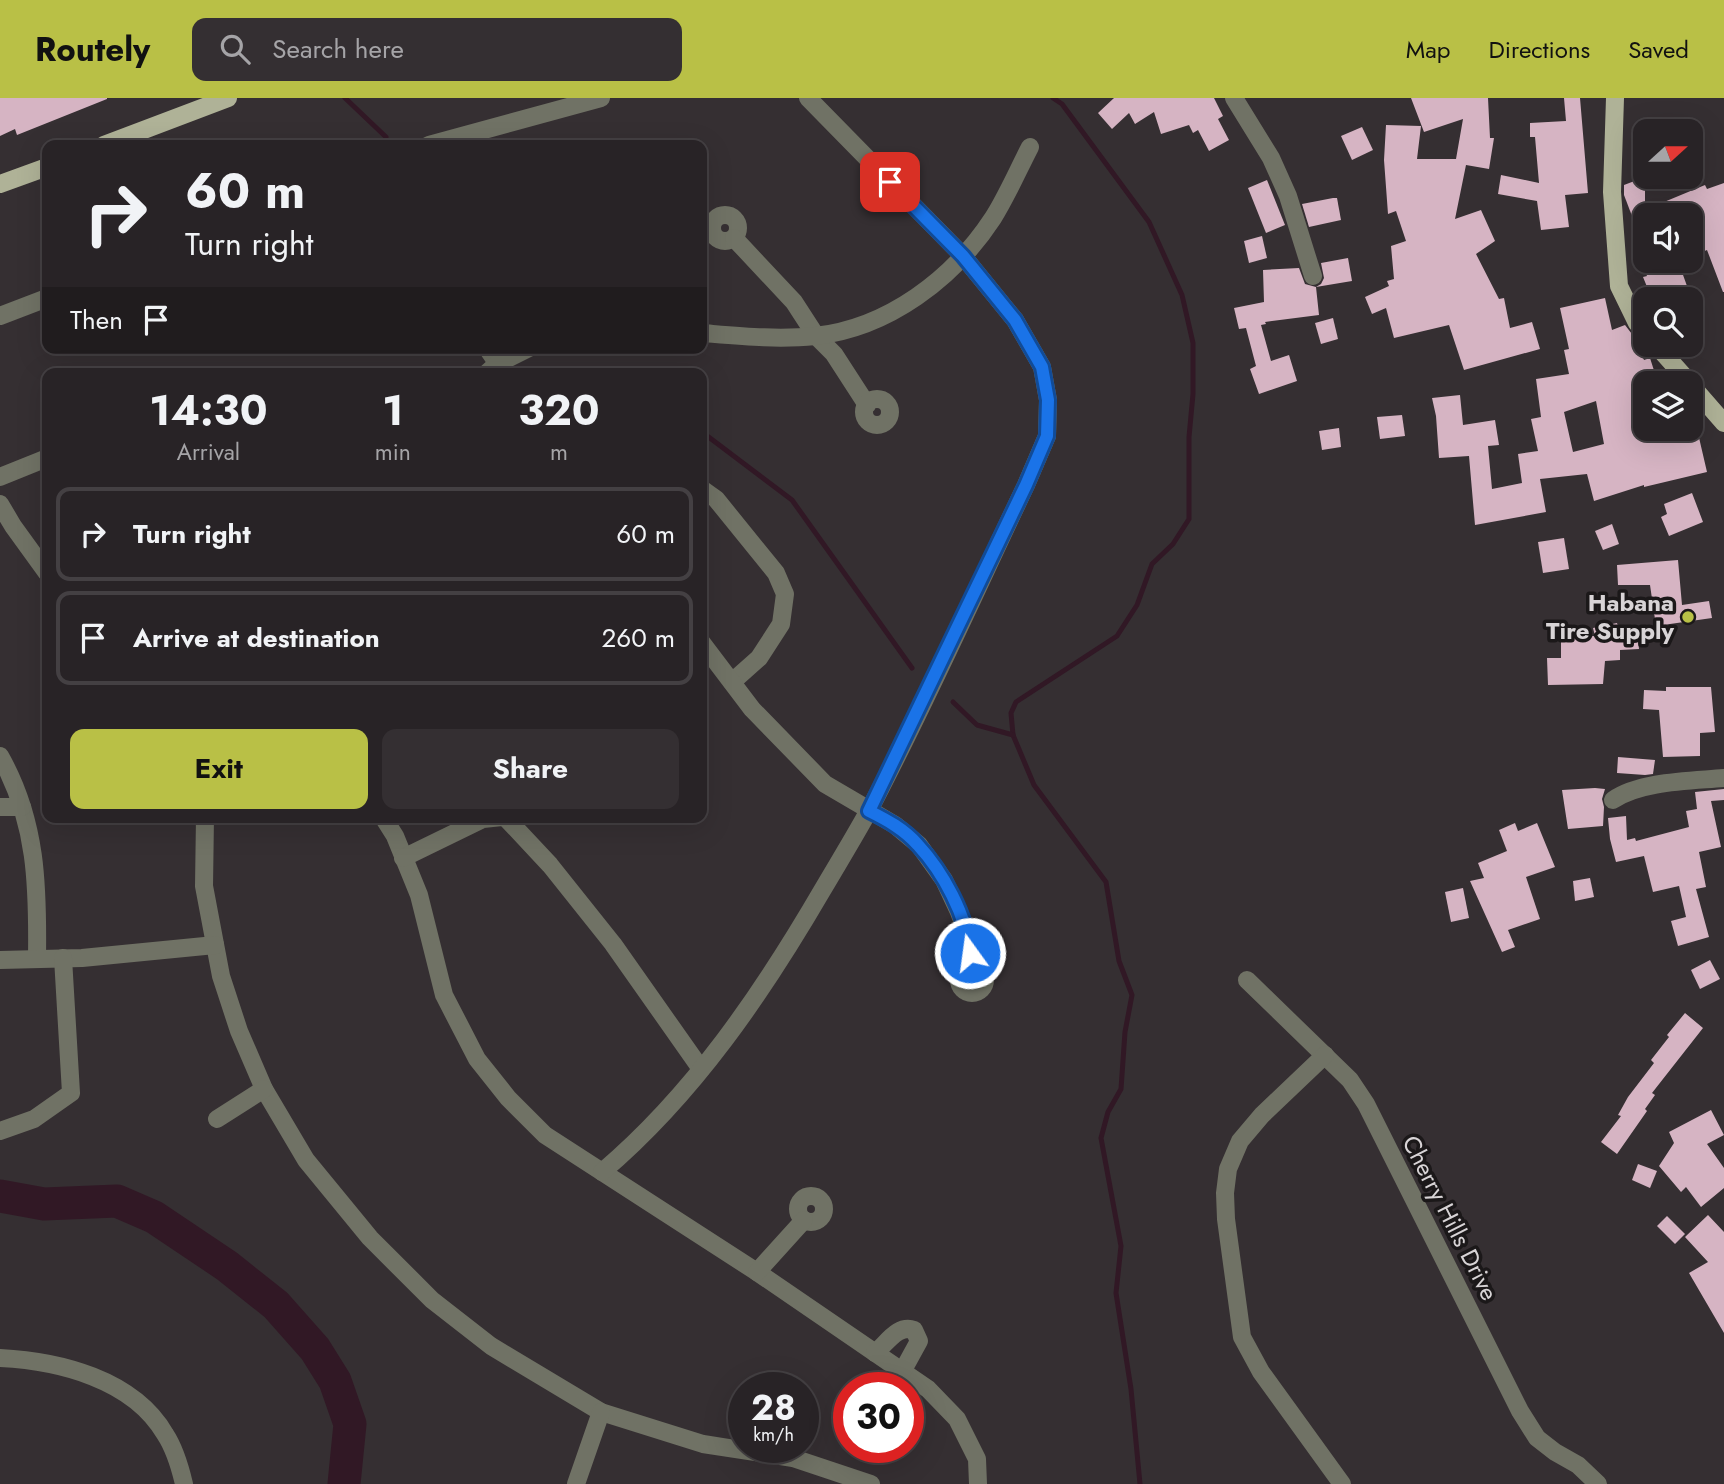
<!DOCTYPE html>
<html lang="en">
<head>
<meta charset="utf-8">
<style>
	:root { --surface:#282326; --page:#342f32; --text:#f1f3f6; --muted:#a5a4a7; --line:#444043; --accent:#b9c046 }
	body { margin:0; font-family:Jost,sans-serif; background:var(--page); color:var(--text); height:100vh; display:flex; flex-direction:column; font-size:26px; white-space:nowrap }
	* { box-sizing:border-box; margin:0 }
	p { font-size:23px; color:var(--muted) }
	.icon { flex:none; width:38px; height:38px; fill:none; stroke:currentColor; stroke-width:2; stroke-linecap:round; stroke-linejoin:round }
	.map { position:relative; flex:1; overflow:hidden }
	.details { position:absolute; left:42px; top:270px; width:665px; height:455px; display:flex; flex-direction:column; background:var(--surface); border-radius:14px; box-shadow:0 7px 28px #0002,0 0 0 2px var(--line) }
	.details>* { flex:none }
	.banner { position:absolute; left:42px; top:42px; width:665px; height:214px; border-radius:14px; box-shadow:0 7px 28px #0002,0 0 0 2px var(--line); background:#282326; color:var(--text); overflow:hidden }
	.needle { width:46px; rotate:69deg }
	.tools { position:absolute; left:1633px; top:21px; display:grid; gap:14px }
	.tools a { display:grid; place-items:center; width:70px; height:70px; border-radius:14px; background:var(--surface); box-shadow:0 7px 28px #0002,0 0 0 2px var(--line); font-size:35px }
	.speed { position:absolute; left:728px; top:1274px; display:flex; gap:14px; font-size:35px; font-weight:700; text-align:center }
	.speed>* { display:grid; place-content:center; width:91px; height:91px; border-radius:50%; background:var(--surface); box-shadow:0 7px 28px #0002,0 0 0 2px var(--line); line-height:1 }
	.speed small { font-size:18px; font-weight:400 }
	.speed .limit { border:10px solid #d22; background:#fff; color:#111 }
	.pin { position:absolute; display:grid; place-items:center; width:60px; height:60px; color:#fff; margin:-30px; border-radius:14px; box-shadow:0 4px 10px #0006 }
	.me { position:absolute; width:77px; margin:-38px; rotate:346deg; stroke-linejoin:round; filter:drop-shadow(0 0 5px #0008) }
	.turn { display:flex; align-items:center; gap:24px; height:147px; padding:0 28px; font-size:32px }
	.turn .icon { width:91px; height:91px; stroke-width:2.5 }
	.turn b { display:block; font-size:49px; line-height:60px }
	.then { display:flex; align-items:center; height:66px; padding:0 28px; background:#0003; gap:14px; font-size:26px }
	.eta { display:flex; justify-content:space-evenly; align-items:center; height:119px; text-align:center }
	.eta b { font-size:42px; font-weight:700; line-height:49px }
	.primary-button { display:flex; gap:14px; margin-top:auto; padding:14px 28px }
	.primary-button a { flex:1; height:80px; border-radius:14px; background:var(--accent); color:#111; font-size:28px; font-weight:700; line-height:80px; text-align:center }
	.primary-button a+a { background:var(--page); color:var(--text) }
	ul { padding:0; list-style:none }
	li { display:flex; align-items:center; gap:21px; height:94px; margin:0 14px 10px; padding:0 14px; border:4px solid var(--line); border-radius:14px }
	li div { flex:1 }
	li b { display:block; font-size:26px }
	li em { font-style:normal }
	header { display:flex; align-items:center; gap:42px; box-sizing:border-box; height:98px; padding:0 35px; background:var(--accent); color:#111 }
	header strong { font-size:33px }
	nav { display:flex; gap:38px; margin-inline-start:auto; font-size:24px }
	.search { width:490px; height:63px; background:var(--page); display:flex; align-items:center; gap:18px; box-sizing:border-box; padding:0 24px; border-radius:14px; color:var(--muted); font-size:26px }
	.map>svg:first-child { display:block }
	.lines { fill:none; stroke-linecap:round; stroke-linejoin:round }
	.stream { stroke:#311825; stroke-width:5 }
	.river { stroke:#311825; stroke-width:33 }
	.building { fill:#d6b4c3; fill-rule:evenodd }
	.minor { stroke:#707265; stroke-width:18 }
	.major { stroke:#afb297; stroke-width:18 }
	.route-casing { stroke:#114b97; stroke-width:18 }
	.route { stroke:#1a73e8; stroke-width:12 }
	.poi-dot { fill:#b9c046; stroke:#1b1819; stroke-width:2.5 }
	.labels { text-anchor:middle; stroke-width:7; stroke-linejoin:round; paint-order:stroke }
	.poi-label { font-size:24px; font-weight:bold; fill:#d8d4d6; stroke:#1b1819; text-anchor:end }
	.street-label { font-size:24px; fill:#d8d4d6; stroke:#1b1819 }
</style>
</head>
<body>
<header>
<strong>Routely</strong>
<div class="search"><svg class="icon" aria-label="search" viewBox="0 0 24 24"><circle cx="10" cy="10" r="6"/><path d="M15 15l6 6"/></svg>Search here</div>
<nav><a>Map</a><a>Directions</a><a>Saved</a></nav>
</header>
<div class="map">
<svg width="1724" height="1386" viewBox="0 0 1724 1386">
	<rect width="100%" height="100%" fill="#352f32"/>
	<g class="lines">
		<g class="stream">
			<polyline points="345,0 386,39"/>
			<polyline points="1053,0 1062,6 1149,124 1182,197 1193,245 1193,296 1189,339 1189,421 1173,446 1152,466 1137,507 1117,538 1016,604 1011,615 1013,637 1034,687 1106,784 1119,863 1132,897 1125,934 1121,991 1108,1014 1101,1040 1121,1148 1116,1195 1131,1291 1140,1386"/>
			<polyline points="702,334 792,402 912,570"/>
			<polyline points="953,604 977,627 1013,637"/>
		</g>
		<polyline class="river" points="0,1098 44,1106 117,1103 154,1119 227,1168 276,1207 315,1251 335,1283 350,1326 344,1386"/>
	</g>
	<g class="building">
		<polygon points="0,0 107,0 107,1 17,37 15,31 0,38"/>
		<polygon points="1114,0 1214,0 1223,18 1218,21 1229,42 1209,53 1198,32 1193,35 1189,27 1161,36 1154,14 1135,26 1129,15 1112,31 1098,15"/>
		<polygon points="1411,0 1488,0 1490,40 1494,40 1489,71 1466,67 1455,121 1481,112 1495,143 1476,156 1499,201 1504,200 1510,230 1532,224 1540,251 1464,272 1449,227 1394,240 1386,210 1372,216 1365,199 1389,188 1387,183 1394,181 1391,148 1406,143 1396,113 1388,116 1384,62 1386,27 1421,28 1417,61 1456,61 1463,21 1424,34"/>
		<polygon points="1564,0 1580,0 1588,95 1565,97 1569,129 1541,132 1537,103 1498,96 1501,77 1539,85 1535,39 1530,39 1530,25 1566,23"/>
		<polygon points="1362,29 1373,52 1352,62 1341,38"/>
		<polygon points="1645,79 1645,113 1632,118 1624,97 1624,87"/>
		<polygon points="1267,82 1285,127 1266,135 1248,90"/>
		<polygon points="1724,85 1724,194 1723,194 1707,152 1690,159 1690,117 1669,117 1664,104 1705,87 1707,91"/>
		<polygon points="1333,100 1337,100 1341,122 1309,129 1302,106"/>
		<polygon points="1262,138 1267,160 1249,165 1244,143"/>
		<polygon points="1348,160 1352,183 1316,189 1319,217 1265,224 1266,226 1261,227 1271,263 1289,257 1297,283 1259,296 1250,271 1256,268 1246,230 1239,231 1234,210 1264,204 1263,172 1299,170 1305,186 1316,189 1321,186 1324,180 1321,165"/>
		<polygon points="1641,163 1678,163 1687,188 1687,194 1667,201 1652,201 1643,179 1647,178"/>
		<path d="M1605,200L1612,232L1625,227L1635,240L1644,262L1650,260L1658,285H1645V331H1697L1707,374L1644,389V387L1594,403L1587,376L1540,381L1546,414L1475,427L1469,358L1439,360L1436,318L1432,300L1460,297L1463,327L1495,322L1499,347L1488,348L1492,391L1522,385L1518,356L1538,353L1531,321L1541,319L1536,281L1569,276L1564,252L1569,251L1560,210ZM1596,303L1604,346L1573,354L1564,314Z"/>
		<polygon points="1333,220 1338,241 1321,246 1315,225"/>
		<polygon points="1402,317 1405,338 1380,341 1377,319"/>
		<polygon points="1339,330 1341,349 1322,352 1319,333"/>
		<polygon points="1692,395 1703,424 1669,438 1661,419 1667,416 1664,406"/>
		<polygon points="1612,426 1619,446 1603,452 1595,433"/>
		<polygon points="1564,440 1569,471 1543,475 1538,444"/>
		<polygon points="1678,462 1682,507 1709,503 1712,520 1656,528 1650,487 1618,487 1617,467"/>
		<polygon points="1617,525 1619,533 1637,532 1639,551 1620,552 1620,562 1605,563 1603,586 1548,587 1547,560 1561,560 1561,539 1595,538 1593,530"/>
		<polygon points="1666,589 1711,589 1715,634 1700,635 1700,658 1663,659 1659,612 1643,611 1644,592 1666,593"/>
		<polygon points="1618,659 1655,662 1653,676 1645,677 1617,675"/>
		<polygon points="1595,690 1605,691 1602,701 1604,709 1603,728 1568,731 1562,692"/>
		<polygon points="1724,691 1724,702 1711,703 1721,749 1699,754 1706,789 1696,791 1709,839 1678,848 1671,823 1686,819 1679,788 1653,794 1644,758 1616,764 1610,741 1608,720 1626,718 1627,742 1635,740 1636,743 1689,729 1686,713 1697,711 1695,694"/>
		<polygon points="1515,725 1518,733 1537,725 1555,769 1526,779 1540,821 1508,832 1515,849 1502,854 1470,783 1484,780 1478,765 1507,753 1499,732"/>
		<polygon points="1590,780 1594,799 1575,803 1573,783"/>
		<polygon points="1463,790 1469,820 1451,824 1445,794"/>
		<polygon points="1710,862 1720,881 1700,891 1691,872"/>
		<polygon points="1685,915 1703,930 1652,995 1655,997 1645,1011 1647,1013 1617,1056 1601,1044 1621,1018 1618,1017 1628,999 1654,965 1651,962 1669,939 1667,937"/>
		<polygon points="1711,1012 1724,1037 1707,1046 1724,1070 1724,1090 1701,1109 1686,1089 1681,1094 1659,1068 1674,1045 1669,1034"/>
		<polygon points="1638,1066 1657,1073 1650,1090 1632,1082"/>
		<polygon points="1708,1117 1724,1134 1724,1235 1689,1175 1708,1164 1685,1139"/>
		<polygon points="1667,1118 1685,1136 1675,1146 1657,1128"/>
	</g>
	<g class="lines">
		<g class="minor">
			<polyline points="1234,0 1271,60 1288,98 1313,178"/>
			<polyline points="429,47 601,0"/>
			<circle cx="725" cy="130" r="13"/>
			<polyline points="734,140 794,204 816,238 834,256 867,307"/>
			<polyline points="0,218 47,200"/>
			<path d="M702,235C739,238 778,242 815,238C888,230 953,181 993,120C1007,98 1018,72 1030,49"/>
			<polyline points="487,250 504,275"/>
			<polyline points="487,275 497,266 529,250"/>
			<circle cx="877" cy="314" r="13"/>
			<polyline points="0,379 47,360"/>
			<polyline points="702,391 716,401 776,475 785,496 781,526 759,560 732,584"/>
			<polyline points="0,406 13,428 47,475"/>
			<polyline points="702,545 752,611 825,686 895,727 919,747 944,782 959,814 969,841 971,869"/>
			<path d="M0,658C37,723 38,789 37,861"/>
			<path d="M1613,702C1640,683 1691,683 1724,680"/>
			<polyline points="0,709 22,709"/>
			<polyline points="205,719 204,788 221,878 239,933 264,991 306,1062 370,1140 432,1202 491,1248 601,1314 703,1346 793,1360 871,1386"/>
			<polyline points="383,719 395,738 419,797 444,897 477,961 508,1000 545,1037 757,1174 928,1291 957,1321 977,1361 978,1386"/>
			<polyline points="505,719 550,767 613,846 701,971"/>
			<polyline points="403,760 483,721 502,719"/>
			<polyline points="0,862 82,860 215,847"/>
			<circle cx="972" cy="882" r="13"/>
			<polyline points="1247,882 1350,982 1366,1006 1520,1313 1537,1340 1555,1354 1578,1367 1598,1386"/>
			<polyline points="1325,957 1262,1017 1240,1043 1228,1071 1225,1095 1226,1121 1242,1239 1261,1274 1342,1386"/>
			<polyline points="217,1021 264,991"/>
			<polyline points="0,1033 34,1021 71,995 63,860"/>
			<path d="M602,1074C694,996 763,894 823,791C840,762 858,733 874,703C928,600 976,492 1026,387L1047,338L1048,302L1042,269L1015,222L963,158L808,0"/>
			<circle cx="811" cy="1111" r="13"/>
			<polyline points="757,1174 804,1122"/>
			<path d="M875,1255C887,1245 898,1226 914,1232L919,1243L902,1274"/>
			<path d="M0,1260C59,1263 133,1281 165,1336C175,1351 180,1369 184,1386"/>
			<polyline points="576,1386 601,1314"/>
		</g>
		<g class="major">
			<polyline points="1615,0 1612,94 1619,188 1637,225 1645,234"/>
			<polyline points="104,47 228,0"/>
			<polyline points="0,86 47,69"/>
			<polyline points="1656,247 1690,285"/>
			<polyline points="1690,286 1724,325"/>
		</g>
	</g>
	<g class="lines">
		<g class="route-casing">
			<path id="route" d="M890,84L963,158L1015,222L1042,269L1048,302L1047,338L1026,387L869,713C887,722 904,731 918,747C943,774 967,818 970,855"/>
		</g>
		<use href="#route" class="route"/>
	</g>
	<circle class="poi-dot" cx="1688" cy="519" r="7"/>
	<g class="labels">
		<g class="poi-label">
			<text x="1674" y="513">Habana<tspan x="1674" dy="28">Tire Supply</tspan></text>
		</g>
		<g class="street-label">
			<text transform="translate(1450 1120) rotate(63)" y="8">Cherry Hills Drive</text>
		</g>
	</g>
</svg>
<div class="tools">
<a><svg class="needle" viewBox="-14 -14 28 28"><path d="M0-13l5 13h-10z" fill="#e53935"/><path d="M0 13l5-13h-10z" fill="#a5a4a7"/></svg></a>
<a><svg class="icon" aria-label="sound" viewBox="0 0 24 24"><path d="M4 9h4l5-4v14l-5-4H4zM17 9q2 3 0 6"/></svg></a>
<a><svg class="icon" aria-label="search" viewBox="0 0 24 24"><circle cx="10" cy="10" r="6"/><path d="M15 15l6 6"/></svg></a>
<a><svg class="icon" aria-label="layers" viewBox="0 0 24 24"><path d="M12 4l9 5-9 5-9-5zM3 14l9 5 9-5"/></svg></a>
</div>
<div class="speed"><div>28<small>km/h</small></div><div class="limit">30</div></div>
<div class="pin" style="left:890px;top:84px;background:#d93025"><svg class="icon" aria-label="arrive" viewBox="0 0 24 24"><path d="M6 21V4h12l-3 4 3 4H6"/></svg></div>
<svg class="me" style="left:970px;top:855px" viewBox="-20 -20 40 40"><circle r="17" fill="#1a73e8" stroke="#fff" stroke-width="3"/><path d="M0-11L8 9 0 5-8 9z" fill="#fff"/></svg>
<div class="banner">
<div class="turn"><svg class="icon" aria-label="right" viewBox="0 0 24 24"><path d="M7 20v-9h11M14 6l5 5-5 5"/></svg><div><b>60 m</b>Turn right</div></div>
<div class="then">Then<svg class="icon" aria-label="arrive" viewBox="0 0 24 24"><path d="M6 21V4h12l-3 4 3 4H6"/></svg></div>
</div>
<section class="details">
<div class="eta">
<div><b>14:30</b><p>Arrival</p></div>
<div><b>1</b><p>min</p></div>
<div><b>320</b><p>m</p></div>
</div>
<ul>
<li><svg class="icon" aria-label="right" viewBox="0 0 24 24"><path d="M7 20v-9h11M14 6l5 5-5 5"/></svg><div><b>Turn right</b></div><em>60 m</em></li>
<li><svg class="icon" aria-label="arrive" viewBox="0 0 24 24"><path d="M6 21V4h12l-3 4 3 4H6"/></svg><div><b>Arrive at destination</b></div><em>260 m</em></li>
</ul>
<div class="primary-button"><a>Exit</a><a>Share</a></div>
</section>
</div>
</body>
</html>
